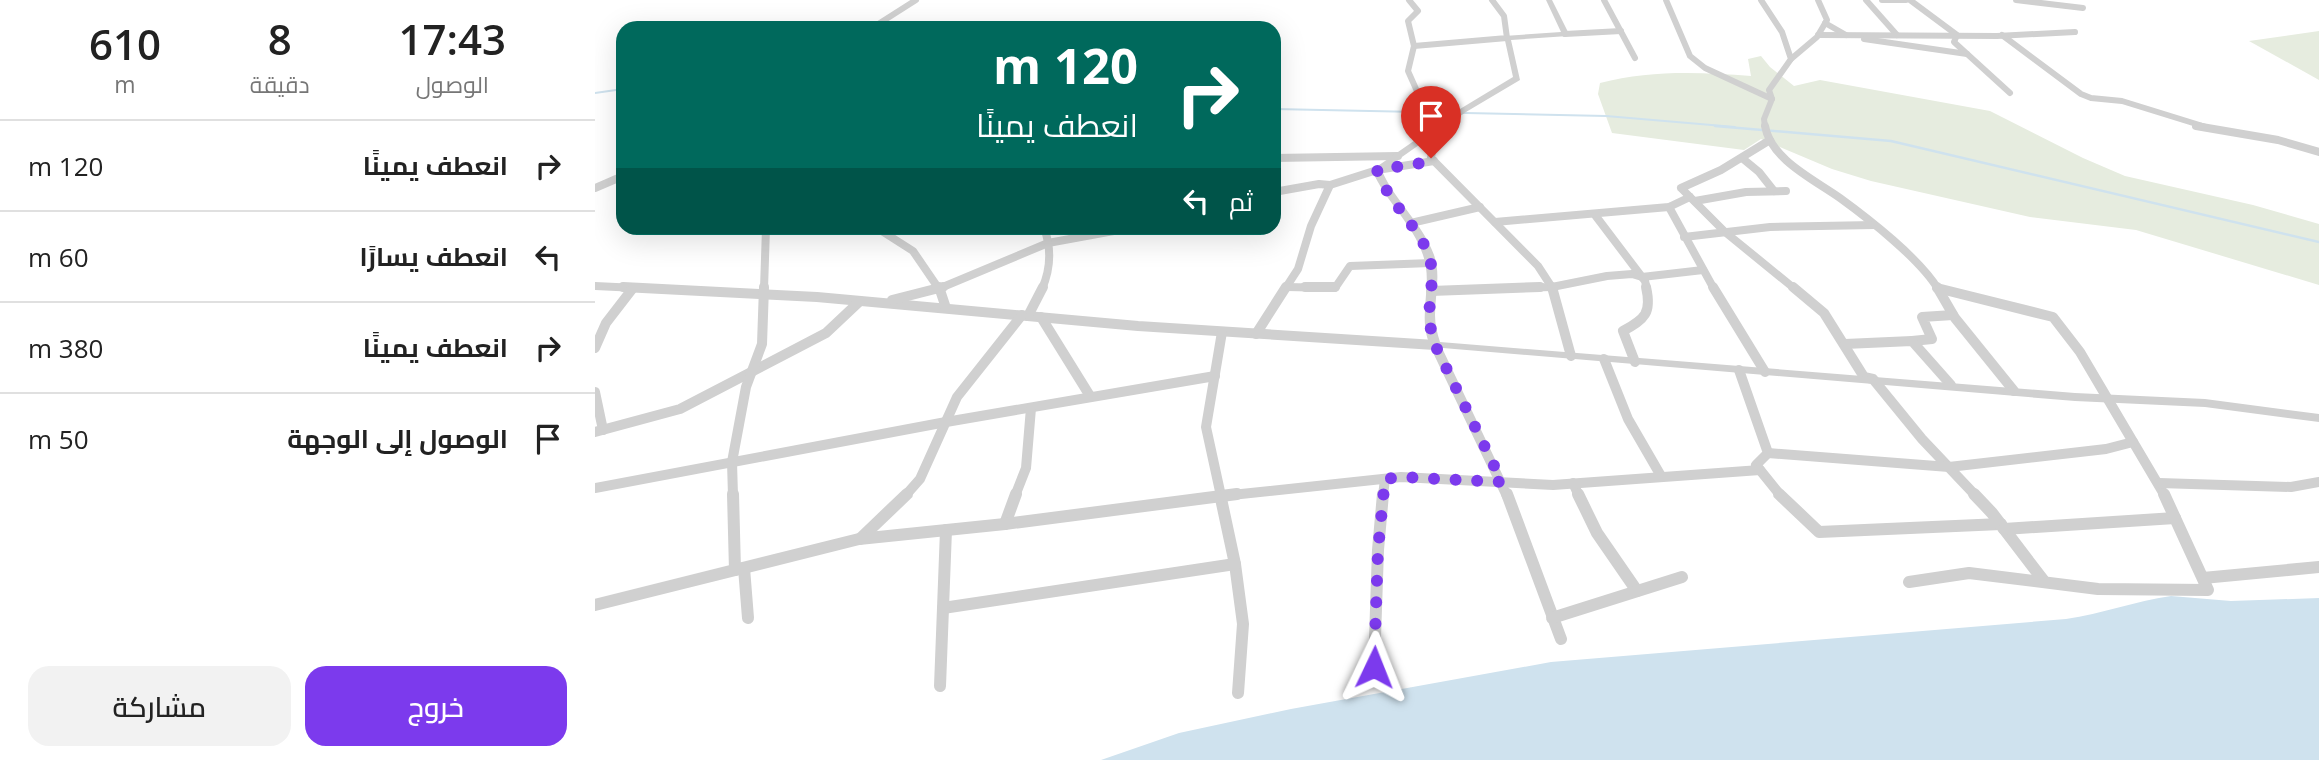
<!DOCTYPE html>
<html lang="ar">
<head>
<meta charset="utf-8">
<style>
	:root { --surface:#fff; --page:#f2f2f2; --text:#222; --muted:#767676; --line:#e0e0e0; --accent:#7c3aed }
	body { margin:0; font-family:"Open Sans",Cairo,sans-serif; background:var(--page); color:var(--text); direction:rtl; height:100vh; display:flex; flex-direction:column; font-size:26px; white-space:nowrap }
	* { box-sizing:border-box; margin:0 }
	p { font-size:23px; color:var(--muted) }
	.icon { flex:none; width:38px; height:38px; fill:none; stroke:currentColor; stroke-width:2; stroke-linecap:round; stroke-linejoin:round }
	.map { position:relative; flex:1; overflow:hidden; direction:ltr }
	.sheet { display:flex; flex-direction:column; background:var(--surface); width:595px }
	.sheet>* { flex:none }
	.banner { position:absolute; left:21px; top:21px; width:665px; height:214px; border-radius:21px; box-shadow:0 7px 28px #0002; direction:rtl; background:#00695c; color:#fff; overflow:hidden }
	.pin { position:absolute; display:grid; place-items:center; width:60px; height:60px; color:#fff; margin:-72px -30px; border-radius:50% 50% 50% 0; rotate:-45deg; box-shadow:0 0 7px #0007 }
	.pin .icon { rotate:45deg }
	.me { position:absolute; width:77px; margin:-38px; rotate:2deg; stroke-linejoin:round; filter:drop-shadow(0 0 5px #0008) }
	.turn { display:flex; align-items:center; gap:24px; height:147px; padding:0 28px; font-size:32px }
	.turn .icon { width:91px; height:91px; stroke-width:2.5 }
	.turn b { display:block; font-size:49px; line-height:60px }
	.then { display:flex; align-items:center; height:66px; padding:0 28px; background:#0003; gap:14px; font-size:26px }
	.eta { display:flex; justify-content:space-evenly; align-items:center; height:119px; text-align:center }
	.eta b { font-size:42px; font-weight:600; line-height:49px }
	.cta { display:flex; gap:14px; margin-top:auto; padding:14px 28px }
	.cta a { flex:1; height:80px; border-radius:21px; background:var(--accent); color:#fff; font-size:28px; font-weight:600; line-height:80px; text-align:center }
	.cta a+a { background:var(--page); color:var(--text) }
	ul { padding:0; list-style:none }
	li { display:flex; align-items:center; gap:21px; height:91px; padding:0 28px; border-top:2px solid var(--line) }
	li div { flex:1 }
	li b { display:block; font-size:26px }
	li em { font-style:normal }
	main { display:flex; flex:1; min-height:0 }
	.map>svg:first-child { display:block }
	.green { fill:#e6ecdf }
	.water { fill:#cfe2ee }
	.lines { fill:none; stroke-linecap:round; stroke-linejoin:round }
	.stream-far1 { stroke:#cfe2ee; stroke-width:2 }
	.stream { stroke:#cfe2ee; stroke-width:2.5 }
	.minor-far3 { stroke:#d0d0d0; stroke-width:6 }
	.minor-far2 { stroke:#d0d0d0; stroke-width:8 }
	.minor-far1 { stroke:#d0d0d0; stroke-width:10 }
	.minor { stroke:#d0d0d0; stroke-width:12 }
	.tertiary { fill:#d0d0d0; fill-rule:evenodd }
	.route { stroke:#7c3aed; stroke-width:12; stroke-dasharray:0 21.6 }
</style>
</head>
<body>
<main>
<div class="map">
<svg width="1724" height="760" viewBox="0 0 1724 760">
	<rect width="100%" height="100%" fill="#fff"/>
	<g class="green">
		<polygon points="1724,31 1724,80 1654,41"/>
		<path d="M1166,56L1175,67L1199,86L1225,80L1395,111L1488,158L1530,176L1658,205L1724,224V285L1541,230L1435,217L1276,181L1237,169L1166,139L1149,150L1017,133L1003,94L1005,83C1055,70 1104,72 1156,76L1153,59Z"/>
	</g>
	<path class="water" d="M1576,596L1636,601L1724,598V760H506L584,733L696,709L956,662L1471,619C1507,614 1540,601 1576,596Z"/>
	<g class="lines">
		<g class="stream-far1">
			<polyline points="0,93 28,89"/>
			<polyline points="679,109 1011,116 1140,127"/>
		</g>
		<polyline class="stream" points="1120,126 1296,141 1724,242"/>
		<g class="minor-far3">
			<polyline points="814,0 823,11 813,21 819,46 813,71 838,127"/>
			<polyline points="1009,0 1040,58"/>
			<polyline points="1071,0 1095,56 1110,68 1177,99"/>
			<polyline points="1166,0 1187,32 1196,59 1174,90 1177,99 1169,119 1170,127"/>
			<polyline points="1271,0 1302,35"/>
			<polyline points="1287,0 1311,0"/>
			<polyline points="1315,0 1362,35 1359,42 1415,93"/>
			<polyline points="1421,0 1488,8"/>
			<polyline points="1230,23 1251,35"/>
			<polyline points="277,28 321,0"/>
			<polyline points="970,34 1026,31"/>
			<polyline points="1223,35 1402,36 1480,32"/>
			<polyline points="1407,35 1486,94 1496,98 1527,101 1611,127"/>
			<polyline points="1269,39 1372,54"/>
			<polyline points="819,46 912,38 909,16 897,0"/>
			<polyline points="1196,59 1222,37 1232,20 1223,0"/>
		</g>
		<g class="minor-far2">
			<polyline points="837,126 840,132 836,158 943,266 958,289"/>
			<path d="M1170,126C1176,160 1220,180 1245,198C1274,219 1325,259 1343,289"/>
			<polyline points="1601,126 1683,140 1724,152"/>
			<polyline points="1175,140 1126,170 1086,188 1130,232 1200,289"/>
			<polyline points="679,158 803,156"/>
			<polyline points="1147,158 1164,172 1179,191"/>
			<polyline points="0,188 28,176"/>
			<polyline points="679,192 724,184 735,185"/>
			<polyline points="1100,201 1151,192 1191,191"/>
			<polyline points="1074,207 1119,289"/>
			<polyline points="1000,215 1050,281 1052,289"/>
			<polyline points="900,222 1074,207 1095,197"/>
			<polyline points="816,223 885,207"/>
			<polyline points="282,228 318,251 344,289"/>
			<polyline points="1089,237 1175,227 1279,225"/>
			<polyline points="0,286 63,289"/>
			<polyline points="691,287 740,288 755,266 836,263"/>
			<polyline points="1342,288 1347,289"/>
			<polyline points="169,289 171,228"/>
			<polyline points="343,289 453,243 535,228"/>
			<path d="M447,289C456,268 457,249 449,228"/>
			<polyline points="690,289 703,269 716,226 735,185 782,170 839,161"/>
			<polyline points="892,289 957,287 1012,276 1037,274 1047,277 1108,270"/>
		</g>
		<g class="minor-far1">
			<polyline points="28,287 222,297 543,326 840,345 912,496"/>
			<polyline points="344,287 351,308"/>
			<polyline points="710,287 740,287"/>
			<polyline points="957,287 976,356"/>
			<polyline points="1118,287 1170,372"/>
			<polyline points="1198,287 1229,313 1269,377 1278,379 1327,439 1381,496"/>
			<polyline points="1342,287 1360,318 1419,391"/>
			<polyline points="1342,288 1458,317 1485,352 1570,496"/>
			<polyline points="836,291 945,287"/>
			<polyline points="297,300 348,287"/>
			<polyline points="433,316 448,287"/>
			<polyline points="446,317 495,396"/>
			<polyline points="661,334 691,287"/>
			<polyline points="1317,341 1337,339 1327,317 1358,315"/>
			<polyline points="1250,344 1317,341 1356,385"/>
			<polyline points="0,348 11,323 38,288"/>
			<polyline points="1009,359 1033,419 1066,476"/>
			<path d="M1040,362L1028,331C1050,319 1057,313 1051,287"/>
			<polyline points="1144,370 1173,453 1161,465 1186,496"/>
			<polyline points="0,392 8,430"/>
			<polyline points="0,432 85,409 231,333 265,301"/>
			<polyline points="1173,453 1354,467 1511,449 1538,442"/>
			<polyline points="978,483 984,496"/>
			<polyline points="1564,483 1696,487 1724,482"/>
			<polyline points="0,488 351,422 620,376"/>
			<polyline points="138,496 137,462 151,387 167,344 169,287"/>
			<polyline points="310,496 325,479 362,397 427,315"/>
			<polyline points="420,496 431,468 436,408"/>
			<polyline points="626,496 611,427 627,332"/>
			<polyline points="627,496 806,477 958,485 1165,470"/>
			<polyline points="788,496 790,479"/>
		</g>
		<g class="minor">
			<polyline points="138,494 140,570"/>
			<polyline points="625,494 640,564 648,624 643,693"/>
			<polyline points="912,494 966,639"/>
			<polyline points="983,494 1002,533 1042,591"/>
			<polyline points="1184,494 1224,532 1406,524"/>
			<polyline points="1379,494 1397,513 1448,580"/>
			<polyline points="410,524 421,494"/>
			<polyline points="1409,529 1580,518"/>
			<polyline points="265,539 312,494"/>
			<polyline points="149,568 153,618"/>
			<polyline points="1608,578 1724,567"/>
			<polyline points="1314,582 1374,573 1503,589 1613,590 1569,494"/>
			<polyline points="0,605 264,539 410,524 642,494"/>
			<polyline points="348,608 640,564"/>
			<polyline points="957,618 1087,577"/>
			<polyline points="779,667 783,550 788,494"/>
			<polyline points="345,686 351,530"/>
		</g>
		<path class="tertiary" d="M951,0H957L974,34L973,36L916,40L925,80L871,112L787,171C800,201 828,224 839,255C846,274 840,295 840,315C840,324 842,333 845,342L1480,393L1610,399L1724,414V422L1610,407L1480,401L836,347C821,318 839,285 828,255C818,224 790,201 777,170L865,109L918,77L909,36L966,32Z"/>
	</g>
	<g class="lines">
		<path class="route" d="M779,667L783,550L790,479L806,477L907,482L840,345C838,338 836,331 835,324C832,300 842,277 833,253C820,222 793,202 782,170L839,161L836,158"/>
	</g>
</svg>
<div class="pin" style="left:836px;top:158px;background:#d93025"><svg class="icon" aria-label="arrive" viewBox="0 0 24 24"><path d="M6 21V4h12l-3 4 3 4H6"/></svg></div>
<svg class="me" style="left:779px;top:667px" viewBox="-20 -20 40 40"><path d="M0-17L14 15 0 8-14 15z" fill="#7c3aed" stroke="#fff" stroke-width="4"/></svg>
<div class="banner">
<div class="turn"><svg class="icon" aria-label="right" viewBox="0 0 24 24"><path d="M7 20v-9h11M14 6l5 5-5 5"/></svg><div><b>120 m</b>انعطف يمينًا</div></div>
<div class="then">ثم<svg class="icon" aria-label="left" viewBox="0 0 24 24"><path d="M17 20v-9H6M10 6l-5 5 5 5"/></svg></div>
</div>
</div>
<section class="sheet">
<div class="eta">
<div><b>17:43</b><p>الوصول</p></div>
<div><b>8</b><p>دقيقة</p></div>
<div><b>610</b><p>m</p></div>
</div>
<ul>
<li><svg class="icon" aria-label="right" viewBox="0 0 24 24"><path d="M7 20v-9h11M14 6l5 5-5 5"/></svg><div><b>انعطف يمينًا</b></div><em>120 m</em></li>
<li><svg class="icon" aria-label="left" viewBox="0 0 24 24"><path d="M17 20v-9H6M10 6l-5 5 5 5"/></svg><div><b>انعطف يسارًا</b></div><em>60 m</em></li>
<li><svg class="icon" aria-label="right" viewBox="0 0 24 24"><path d="M7 20v-9h11M14 6l5 5-5 5"/></svg><div><b>انعطف يمينًا</b></div><em>380 m</em></li>
<li><svg class="icon" aria-label="arrive" viewBox="0 0 24 24"><path d="M6 21V4h12l-3 4 3 4H6"/></svg><div><b>الوصول إلى الوجهة</b></div><em>50 m</em></li>
</ul>
<div class="cta"><a>خروج</a><a>مشاركة</a></div>
</section>
</main>
</body>
</html>
